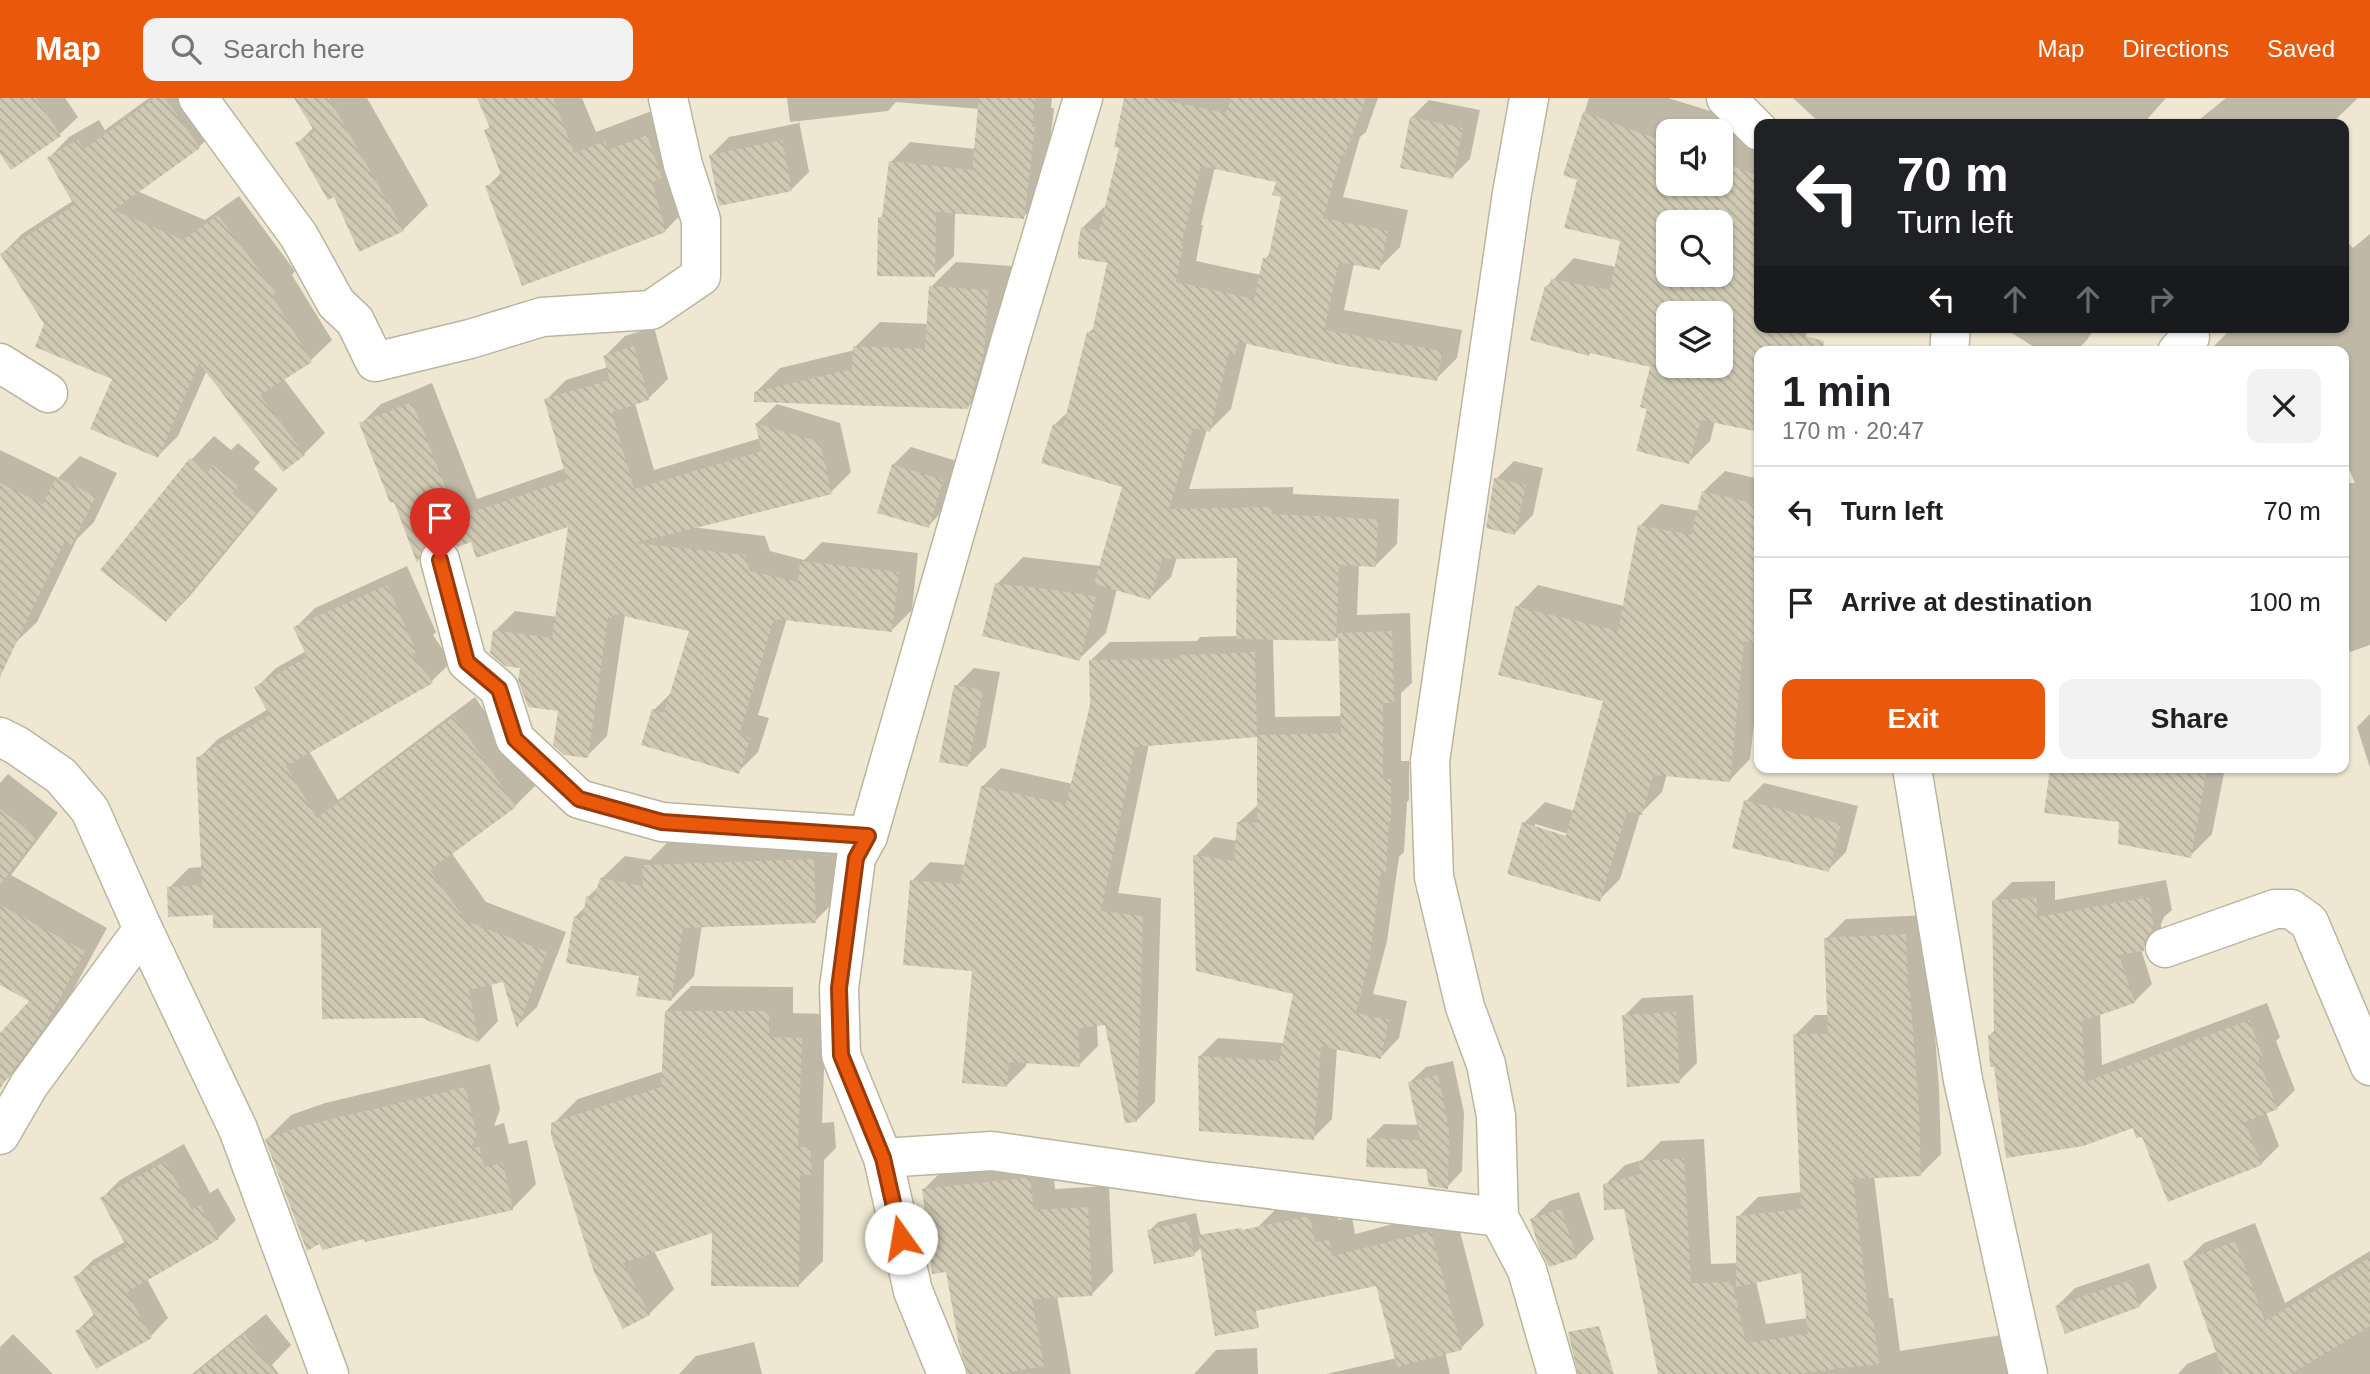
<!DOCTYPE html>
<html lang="en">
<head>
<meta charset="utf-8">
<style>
	:root { --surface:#fff; --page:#f2f2f2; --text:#202124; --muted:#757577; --line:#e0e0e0; --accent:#ea580c }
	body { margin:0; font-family:Helvetica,sans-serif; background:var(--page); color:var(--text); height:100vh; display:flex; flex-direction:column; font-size:26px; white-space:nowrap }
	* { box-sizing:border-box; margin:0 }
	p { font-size:23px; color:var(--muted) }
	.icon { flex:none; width:38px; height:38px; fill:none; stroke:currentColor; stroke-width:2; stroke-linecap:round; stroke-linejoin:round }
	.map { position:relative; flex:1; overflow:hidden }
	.sheet { position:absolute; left:1754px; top:248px; width:595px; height:427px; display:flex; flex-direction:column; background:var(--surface); border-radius:14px; box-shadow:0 2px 5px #0004 }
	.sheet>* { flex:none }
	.top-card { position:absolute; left:1754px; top:21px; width:595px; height:214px; border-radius:14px; box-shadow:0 2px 5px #0004; background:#202124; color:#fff; overflow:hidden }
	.buttons { position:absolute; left:1656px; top:21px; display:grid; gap:14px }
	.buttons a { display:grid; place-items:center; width:77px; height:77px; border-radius:14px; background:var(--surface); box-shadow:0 2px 5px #0004; font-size:35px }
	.pin { position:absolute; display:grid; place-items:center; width:60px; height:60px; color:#fff; margin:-72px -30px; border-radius:50% 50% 50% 0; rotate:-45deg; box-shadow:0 0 7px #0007 }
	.pin .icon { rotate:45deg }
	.me { position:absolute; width:77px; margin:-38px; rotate:347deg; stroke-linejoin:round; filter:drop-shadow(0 0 5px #0008) }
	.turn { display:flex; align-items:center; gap:24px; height:147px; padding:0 28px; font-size:32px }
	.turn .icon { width:91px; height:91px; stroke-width:2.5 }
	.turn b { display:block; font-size:49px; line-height:60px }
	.lanes { display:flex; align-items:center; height:66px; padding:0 28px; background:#0003; justify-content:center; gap:35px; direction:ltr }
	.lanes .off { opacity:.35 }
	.round { display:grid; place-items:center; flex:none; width:74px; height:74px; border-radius:14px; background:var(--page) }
	.headline { display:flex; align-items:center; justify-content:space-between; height:119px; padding:0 28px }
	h1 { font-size:42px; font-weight:700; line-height:52px }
	.primary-button { display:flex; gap:14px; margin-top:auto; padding:14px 28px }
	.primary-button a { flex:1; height:80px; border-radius:14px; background:var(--accent); color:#fff; font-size:28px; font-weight:700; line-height:80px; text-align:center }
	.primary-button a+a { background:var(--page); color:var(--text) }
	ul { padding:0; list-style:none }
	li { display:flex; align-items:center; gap:21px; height:91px; padding:0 28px; border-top:2px solid var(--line) }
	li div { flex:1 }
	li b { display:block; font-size:26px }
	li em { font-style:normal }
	header { display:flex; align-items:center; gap:42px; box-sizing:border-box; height:98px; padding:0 35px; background:var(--accent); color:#fff }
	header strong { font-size:33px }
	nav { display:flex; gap:38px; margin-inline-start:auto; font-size:24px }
	.search { width:490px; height:63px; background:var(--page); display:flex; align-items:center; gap:18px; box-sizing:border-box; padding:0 24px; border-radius:14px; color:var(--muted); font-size:26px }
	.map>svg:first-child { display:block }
	.shadow { fill:#0003; fill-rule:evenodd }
	.building { fill:url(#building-back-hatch); fill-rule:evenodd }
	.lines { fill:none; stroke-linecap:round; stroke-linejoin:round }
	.street-casing { stroke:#bbb59f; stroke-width:41 }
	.street { stroke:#fff; stroke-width:38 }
	.route-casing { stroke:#983908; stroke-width:18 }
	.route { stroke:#ea580c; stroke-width:12 }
</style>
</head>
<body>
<header>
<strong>Map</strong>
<div class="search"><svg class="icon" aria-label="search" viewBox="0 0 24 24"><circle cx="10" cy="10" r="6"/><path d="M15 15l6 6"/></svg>Search here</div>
<nav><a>Map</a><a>Directions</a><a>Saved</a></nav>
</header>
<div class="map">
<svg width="2370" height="1276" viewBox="0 0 2370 1276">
	<defs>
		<pattern id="building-back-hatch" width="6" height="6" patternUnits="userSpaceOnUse" patternTransform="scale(1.75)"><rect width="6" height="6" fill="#cfc8b2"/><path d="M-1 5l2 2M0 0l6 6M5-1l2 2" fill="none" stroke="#b1ab98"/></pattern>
	</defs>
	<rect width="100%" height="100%" fill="#efe7d1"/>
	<g class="shadow">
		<polygon points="0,0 65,0 78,19 60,36 0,53"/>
		<polygon points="149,0 199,0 219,29 199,49 137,93 205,122 239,98 295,173 292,177 332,242 311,262 283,280 325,335 304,356 284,371 207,272 178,338 158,358 114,280 46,226 2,156 22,136 74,102 49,60 69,39 99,22 105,32"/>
		<polygon points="296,0 367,0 428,107 403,132 335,97 298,45 314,29"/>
		<polygon points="479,0 582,0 596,34 665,8 686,111 665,133 487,89 502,74 486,32 491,28"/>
		<polygon points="787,0 1052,0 1051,10 1054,10 1043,100 1023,119 955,114 954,158 934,177 880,120 885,115 891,64 910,44 976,51 980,11 896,4 888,13 799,23 809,74 791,92 711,57 729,39 799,25 798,23 790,24"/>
		<path d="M1126,0H1378L1366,34L1360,39L1343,99L1408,112L1400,149L1379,170L1354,165L1344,212L1462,232L1457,260L1436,281L1247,244L1231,311L1210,332L1207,331L1189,391L1293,389V396L1399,401L1397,446L1376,467L1359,466L1357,517L1410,515L1412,585L1401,595V663H1409V702L1407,704L1404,754L1399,759L1387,843L1373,896L1407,903L1399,940L1381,959L1337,950L1332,1021L1313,1040L1199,959L1218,940L1284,945L1295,895L1195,758L1214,739L1237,743L1238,725L1259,706V637L1149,646L1118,795L1161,800L1155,1004L1136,1023L1106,925L1097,926L1098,948L1079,967L1026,963V968L1007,987L974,871L912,783L930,764L966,767L982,689L1001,670L1073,686L1091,607V562L1110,544L1197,543L1200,539L1237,538L1239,458L1177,459L1171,479L1150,500L1117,491L1106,535L1079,561L997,486L1023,459L1101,468L1125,388L1054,327L1069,313L1088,235L1096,228L1109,164L1082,130L1104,109L1106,110L1122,49ZM1215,69L1278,83L1283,98L1271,154L1265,161L1261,177L1196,163L1203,127H1201ZM1340,537L1343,618L1275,619L1273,540L1336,541Z"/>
		<path d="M1589,0H1668L1759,28V229H1808L1802,254H1759V337L1758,332L1715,323L1710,343L1689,364L1649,309L1652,268L1592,253L1546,189L1574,160L1616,169L1622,141L1579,80L1565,76ZM1668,33H1720V86H1668ZM1668,124H1720V177H1668ZM1668,215H1720V268H1668Z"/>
		<polygon points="1793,0 2166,0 2143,26 1821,26"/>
		<polygon points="2226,0 2357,0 2357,1 2331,26 2194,26"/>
		<polygon points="1429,2 1480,12 1470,61 1452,79 1411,20"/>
		<polygon points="2370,136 2370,547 2350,554 2343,536 2343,385 2355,385 2343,358 2343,254 2210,252 2233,229 2343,229 2343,139 2353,150"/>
		<polygon points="956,164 1012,168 1009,227 992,284 967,309 755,295 780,270 855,252 855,249 880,224 928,226 931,189"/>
		<polygon points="654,229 668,281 648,301 635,305 654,372 761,340 757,325 777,306 840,325 851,374 831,394 692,429 765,438 770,453 804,462 822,444 918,455 912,512 892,532 787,520 758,617 769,620 758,654 738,674 654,612 673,593 691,532 625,517 607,638 587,658 560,612 495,533 515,513 557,519 571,426 472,442 438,439 418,462 395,401 361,326 381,306 432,285 477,401 566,370 546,302 566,282 608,269 605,258 625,238"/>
		<polygon points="2009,229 2095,229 2087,242 2075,254 2042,254 2007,232"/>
		<polygon points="214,338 231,352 238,345 260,364 254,371 278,391 189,499 166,522 191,362"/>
		<polygon points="911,349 960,364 946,410 928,428 893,367"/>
		<polygon points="0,352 58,380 80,358 117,375 94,424 77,441 37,524 14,546 0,539"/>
		<polygon points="1514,363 1543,370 1533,417 1515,435 1496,381"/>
		<path d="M1725,373L1759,381V581L1750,661L1729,683L1667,676L1662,694L1640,716L1620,781L1599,802L1524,725L1545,704L1574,713L1605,602L1517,509L1538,487L1624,508L1640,428L1661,406L1699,413L1703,394ZM1535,726L1575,738L1574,742L1535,730Z"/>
		<polygon points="407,468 436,534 433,537 451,564 431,584 309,653 338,702 475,599 535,688 515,708 451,754 486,804 566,834 537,909 518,927 504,881 491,885 498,923 479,943 422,919 323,829 215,815 169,790 189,770 203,769 198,661 218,641 268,611 256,590 276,570 306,553 295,530 315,510"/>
		<polygon points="974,570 1000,574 986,649 968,667 956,588"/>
		<polygon points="2370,616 2370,670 2357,629"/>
		<polygon points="2052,670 2225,670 2212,736 2190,758 2121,723"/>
		<polygon points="8,676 58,715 11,777 107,830 66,905 21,967 0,988 0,938 32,903 0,885 0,685"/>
		<polygon points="1764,685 1858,708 1846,754 1828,772 1746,703"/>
		<polygon points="837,738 839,799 815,823 702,827 694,878 671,902 575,819 586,808 588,799 599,788 601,781 625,758 650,762 668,744"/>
		<polygon points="2166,782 2172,812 2164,819 2161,826 2161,833 2141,851 2152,886 2134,904 2100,915 2102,967 2267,905 2280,939 2276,943 2295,992 2277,1010 2266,1014 2279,1048 2261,1066 2143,1037 2134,1028 1990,937 1995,932 1994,802 2012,784 2055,783 2055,802"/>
		<path d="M1926,817L1939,990L1941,1056L1921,1076L1874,1078L1889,1200H1893L1900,1253L2008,1236L2019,1276H1659L1626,1110L1605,1087L1625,1067L1642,1062L1661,1043L1704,1041L1711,1166L1738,1165V1119L1758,1099L1802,1094L1795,937L1815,917H1829L1826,841L1846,821ZM1803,1173L1808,1220L1766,1226L1756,1183Z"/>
		<polygon points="691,888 793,889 793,915 826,916 822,1025 834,1024 836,1050 824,1062 823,1163 798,1188 714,1133 654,1153 674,1191 649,1216 624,1229 553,1026 578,1001 664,973 666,913"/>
		<polygon points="1693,897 1697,965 1679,983 1624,918 1642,900"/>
		<polygon points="1453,963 1464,1015 1462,1073 1447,1089 1427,1069 1369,1041 1384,1026 1419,1027 1410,984 1426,969"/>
		<polygon points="490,966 500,1011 494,1028 504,1025 509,1046 527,1042 536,1086 512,1111 267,1041 291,1017 325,1005"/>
		<polygon points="184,1046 210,1095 218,1090 236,1122 218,1140 147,1181 168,1220 151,1238 77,1233 95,1215 75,1180 93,1162 126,1143 102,1100 120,1082"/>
		<polygon points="1052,1059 1055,1091 1109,1088 1113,1174 1092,1196 1057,1198 1071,1276 969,1276 947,1172 923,1092 945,1070"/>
		<polygon points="1579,1094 1594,1141 1576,1159 1532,1121 1550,1103"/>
		<polygon points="1333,1096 1338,1122 1352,1119 1355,1136 1454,1110 1484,1227 1461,1250 1445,1254 1450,1276 1326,1276 1397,1260 1378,1186 1257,1130 1280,1107"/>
		<polygon points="1196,1115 1203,1148 1194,1156 1149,1133 1158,1124"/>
		<polygon points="2255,1125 2285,1205 2370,1153 2370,1276 2178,1276 2187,1266 2218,1253 2185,1164 2204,1145"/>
		<polygon points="2149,1165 2157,1190 2139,1208 2057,1208 2075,1190"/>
		<polygon points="266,1216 291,1247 272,1267 279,1276 192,1276"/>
		<polygon points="13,1236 53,1276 0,1276 0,1249"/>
		<polygon points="754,1244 762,1276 679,1276 696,1258"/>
		<polygon points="1257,1250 1258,1276 1194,1276 1216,1252"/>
	</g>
	<g class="building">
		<polygon points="0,0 36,0 61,38 11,72 0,56"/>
		<polygon points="155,0 165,0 200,50 114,112 183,142 218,117 276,195 272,198 312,264 260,297 305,357 283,374 199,265 158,360 90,331 112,281 35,249 44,226 0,156 74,107 47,60 78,41 84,51"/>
		<polygon points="294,0 329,0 404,133 359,154 334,99 328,102 295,45 315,34"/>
		<polygon points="477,0 553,0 574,55 605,43 608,52 647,37 662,80 652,84 666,134 522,188 485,88 503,82 484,32 490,30"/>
		<polygon points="979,0 1035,0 1032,29 1035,29 1024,121 936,114 935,179 877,178 878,119 882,119 889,63 972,72"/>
		<path d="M1124,0H1153L1226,15L1231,0H1366L1345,57L1342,56L1323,120L1388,133L1380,172L1339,164L1324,232L1442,253L1437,283L1341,267L1238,244L1235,256L1229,255L1210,334L1193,330L1169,411L1272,409V416L1378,421L1376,469L1339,467L1336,543L1236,541L1237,460L1162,461L1150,502L1094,486L1122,389L1041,365L1053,326L1063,329L1087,234L1092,235L1107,165L1078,160V147L1081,129L1099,133L1119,50L1114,49ZM1201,68L1276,84L1272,97L1281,99L1268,161L1263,160L1254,201L1176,184L1183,148L1181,147Z"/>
		<path d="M1583,14L1668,45V86H1720V64L1759,78V229H1770L1824,243L1823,254H1759V334L1701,322L1689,366L1636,353L1647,311L1640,309L1650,269L1590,255L1589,258L1530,242L1545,188L1549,189L1551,181L1610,192L1620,143L1564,130L1577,82L1563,77ZM1668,124H1720V177H1668ZM1668,215H1720V268H1668Z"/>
		<polygon points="1410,19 1463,30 1453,81 1400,70"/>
		<polygon points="782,42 792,93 719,108 709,57"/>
		<polygon points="929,188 988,192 984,254 968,311 754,304 754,294 852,271 853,248 925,251"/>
		<polygon points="634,248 649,302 612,314 634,391 762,353 755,325 820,344 832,396 635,445 745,457 750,473 798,484 800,463 899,474 892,534 774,521 739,637 750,640 739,676 641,647 652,611 664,615 689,533 615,516 614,520 608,519 588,660 564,657 553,647 558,613 528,609 518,582 520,570 505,568 490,555 493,532 552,540 568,429 476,460 471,444 457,449 446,441 435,441 424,447 417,465 394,404 390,405 359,325 412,304 457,419 567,382 544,301 610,282 603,258"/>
		<polygon points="190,360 207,375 213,367 238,388 232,395 256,415 166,524 100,472"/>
		<polygon points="892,366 943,382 929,430 877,415"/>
		<polygon points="56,379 96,398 71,448 65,443 0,579 0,385 43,406"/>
		<polygon points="1494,380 1526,387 1515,437 1486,430"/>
		<polygon points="1702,393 1759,407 1759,546 1744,543 1730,684 1653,677 1642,717 1627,713 1600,804 1507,776 1522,724 1566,738 1603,603 1498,577 1515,508 1618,533 1638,427 1691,437"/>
		<polygon points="995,485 1077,495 1096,499 1080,563 982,538"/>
		<polygon points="387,487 417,555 411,554 433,585 286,668 317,720 454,618 516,709 430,772 466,823 547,854 517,931 503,884 469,892 479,945 422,920 322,921 321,830 213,830 213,817 168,819 167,789 202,787 196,660 269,617 254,589 307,559 293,529"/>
		<polygon points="1392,533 1394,605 1383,605 1383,681 1391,681 1391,723 1389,723 1386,775 1381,775 1369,863 1356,915 1389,922 1381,961 1321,948 1314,1042 1199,1033 1198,958 1279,963 1293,896 1196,873 1193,757 1234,763 1237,724 1257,725 1257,639 1135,649 1101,813 1143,818 1137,1024 1125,1025 1105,927 1078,930 1080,969 1009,964 1007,989 962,985 972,873 903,867 910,782 960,786 981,688 1066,706 1090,607 1089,562 1180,561 1180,557 1255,554 1257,637 1341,635 1338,535"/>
		<polygon points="954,587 983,592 968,669 939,664"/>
		<polygon points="2050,670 2092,670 2129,675 2129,670 2207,670 2191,760 2118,746 2119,724 2044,715"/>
		<polygon points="1744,702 1841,726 1829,774 1732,750"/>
		<polygon points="0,711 37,739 0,787"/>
		<polygon points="814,761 816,825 683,830 671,903 636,898 639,878 566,865 574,818 583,820 586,798 594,800 600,780 643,788 642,767"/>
		<polygon points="2149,799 2154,831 2148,836 2144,845 2144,853 2119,857 2135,905 2082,923 2085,984 2249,922 2263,959 2258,961 2278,1011 2245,1024 2262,1067 2168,1104 2142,1039 2136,1040 2133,1030 2083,1048 2006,1060 1994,969 1990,969 1988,937 1994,936 1992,802 2037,800 2037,819"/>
		<polygon points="0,807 85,853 44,930 0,990 0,935 29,903 0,887"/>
		<polygon points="1906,836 1908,894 1910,894 1919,1012 1921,1078 1853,1081 1869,1220 1873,1219 1879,1266 1796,1276 1658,1276 1624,1111 1604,1112 1603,1086 1640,1076 1639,1063 1684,1060 1691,1185 1732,1184 1746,1245 1808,1236 1801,1175 1736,1189 1736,1118 1801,1111 1793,936 1828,936 1824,840"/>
		<polygon points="665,913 769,913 769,939 802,940 798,1049 810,1048 812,1076 800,1078 799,1189 711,1188 712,1135 623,1165 650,1217 623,1231 594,1174 551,1037 551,1025 661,989"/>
		<polygon points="1676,914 1680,985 1627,989 1622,917"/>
		<polygon points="1438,977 1449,1032 1448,1091 1429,1088 1426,1071 1366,1069 1367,1040 1420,1042 1408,984"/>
		<polygon points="465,989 477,1037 471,1051 479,1048 484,1069 503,1065 513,1112 365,1144 364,1141 323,1152 319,1146 307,1153 265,1041 299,1029"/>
		<polygon points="165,1063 192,1112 200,1107 219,1141 127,1194 152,1240 96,1271 75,1233 96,1221 73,1179 127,1149 100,1100"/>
		<polygon points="1025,1080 1030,1081 1034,1112 1088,1109 1092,1198 1032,1201 1044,1268 1001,1276 968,1276 959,1247 946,1174 932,1176 922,1091"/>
		<polygon points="1561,1111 1577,1160 1549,1169 1538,1147 1530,1121"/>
		<polygon points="1310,1118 1315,1144 1329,1142 1332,1158 1431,1133 1462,1252 1397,1269 1376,1188 1256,1213 1259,1230 1215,1238 1198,1137 1241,1130 1242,1132"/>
		<polygon points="1188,1123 1195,1158 1154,1166 1147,1132"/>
		<polygon points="2235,1143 2265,1223 2370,1159 2370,1228 2291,1276 2224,1276 2183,1163"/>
		<polygon points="2131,1182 2140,1209 2065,1236 2055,1208"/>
		<polygon points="1599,1228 1614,1276 1578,1276 1568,1234"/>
		<polygon points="244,1236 276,1276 194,1276"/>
	</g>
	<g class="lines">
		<g class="street-casing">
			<g id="street">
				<polyline points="198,0 299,138 336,205 355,223 375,264 470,241 542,219 651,212 701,178 701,122 683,67 668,0"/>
				<polyline points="1529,0 1512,95 1430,663 1434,779 1465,909 1486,966 1496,1018 1499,1119 1527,1172 1557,1276"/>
				<polyline points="1726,0 1759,33"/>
				<polyline points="1949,254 1951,229"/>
				<polyline points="2177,254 2190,239"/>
				<polyline points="0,265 48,295"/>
				<polyline points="440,462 467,564 499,591 515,641 579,701 662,724 868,738"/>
				<polyline points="0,639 16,647 61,678 90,712 143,831 238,1031 329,1276"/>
				<polyline points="1912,670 1963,982 2028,1276"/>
				<polyline points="2165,850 2275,811 2291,811 2309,824 2370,968"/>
				<polyline points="0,1037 29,987 143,831"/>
				<polyline points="883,1060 992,1053 1202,1083 1499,1119"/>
				<polyline points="947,1276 913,1193 883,1060 841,957 839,890 856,760 868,738 1010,244 1083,0"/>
			</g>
		</g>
		<use href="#street" class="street"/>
	</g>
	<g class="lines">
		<g class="route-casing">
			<polyline id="route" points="440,462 467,564 499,591 515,641 579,701 662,724 868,738 856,760 839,890 841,957 883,1060 901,1140"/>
		</g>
		<use href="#route" class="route"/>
	</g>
</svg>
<div class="buttons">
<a><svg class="icon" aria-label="sound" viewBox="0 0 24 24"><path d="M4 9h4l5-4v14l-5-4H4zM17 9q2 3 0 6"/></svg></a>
<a><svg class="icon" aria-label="search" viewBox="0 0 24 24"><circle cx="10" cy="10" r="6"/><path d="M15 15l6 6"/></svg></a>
<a><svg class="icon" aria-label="layers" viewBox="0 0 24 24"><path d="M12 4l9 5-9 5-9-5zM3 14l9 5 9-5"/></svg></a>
</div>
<div class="pin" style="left:440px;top:462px;background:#d93025"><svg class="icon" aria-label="arrive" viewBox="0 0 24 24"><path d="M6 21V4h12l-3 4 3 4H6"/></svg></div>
<svg class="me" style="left:901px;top:1140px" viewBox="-20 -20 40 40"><circle r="19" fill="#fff"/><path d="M0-13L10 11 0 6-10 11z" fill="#ea580c"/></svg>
<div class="top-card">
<div class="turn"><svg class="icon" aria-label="left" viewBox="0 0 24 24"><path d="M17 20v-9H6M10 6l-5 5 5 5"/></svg><div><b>70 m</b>Turn left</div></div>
<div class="lanes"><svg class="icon" aria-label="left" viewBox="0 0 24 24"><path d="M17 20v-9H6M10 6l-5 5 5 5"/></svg><svg class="icon off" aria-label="ahead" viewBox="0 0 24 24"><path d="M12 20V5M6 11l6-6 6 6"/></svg><svg class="icon off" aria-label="ahead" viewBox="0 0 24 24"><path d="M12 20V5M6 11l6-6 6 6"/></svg><svg class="icon off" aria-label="right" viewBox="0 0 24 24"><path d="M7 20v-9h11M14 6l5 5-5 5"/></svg></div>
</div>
<section class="sheet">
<div class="headline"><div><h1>1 min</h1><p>170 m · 20:47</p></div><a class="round"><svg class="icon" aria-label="close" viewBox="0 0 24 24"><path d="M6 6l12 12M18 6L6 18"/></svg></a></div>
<ul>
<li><svg class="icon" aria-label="left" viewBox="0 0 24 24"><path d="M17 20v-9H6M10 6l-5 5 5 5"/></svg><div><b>Turn left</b></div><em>70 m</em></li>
<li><svg class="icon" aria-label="arrive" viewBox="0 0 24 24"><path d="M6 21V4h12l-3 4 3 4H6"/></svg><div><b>Arrive at destination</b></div><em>100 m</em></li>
</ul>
<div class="primary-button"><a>Exit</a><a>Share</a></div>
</section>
</div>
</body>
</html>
